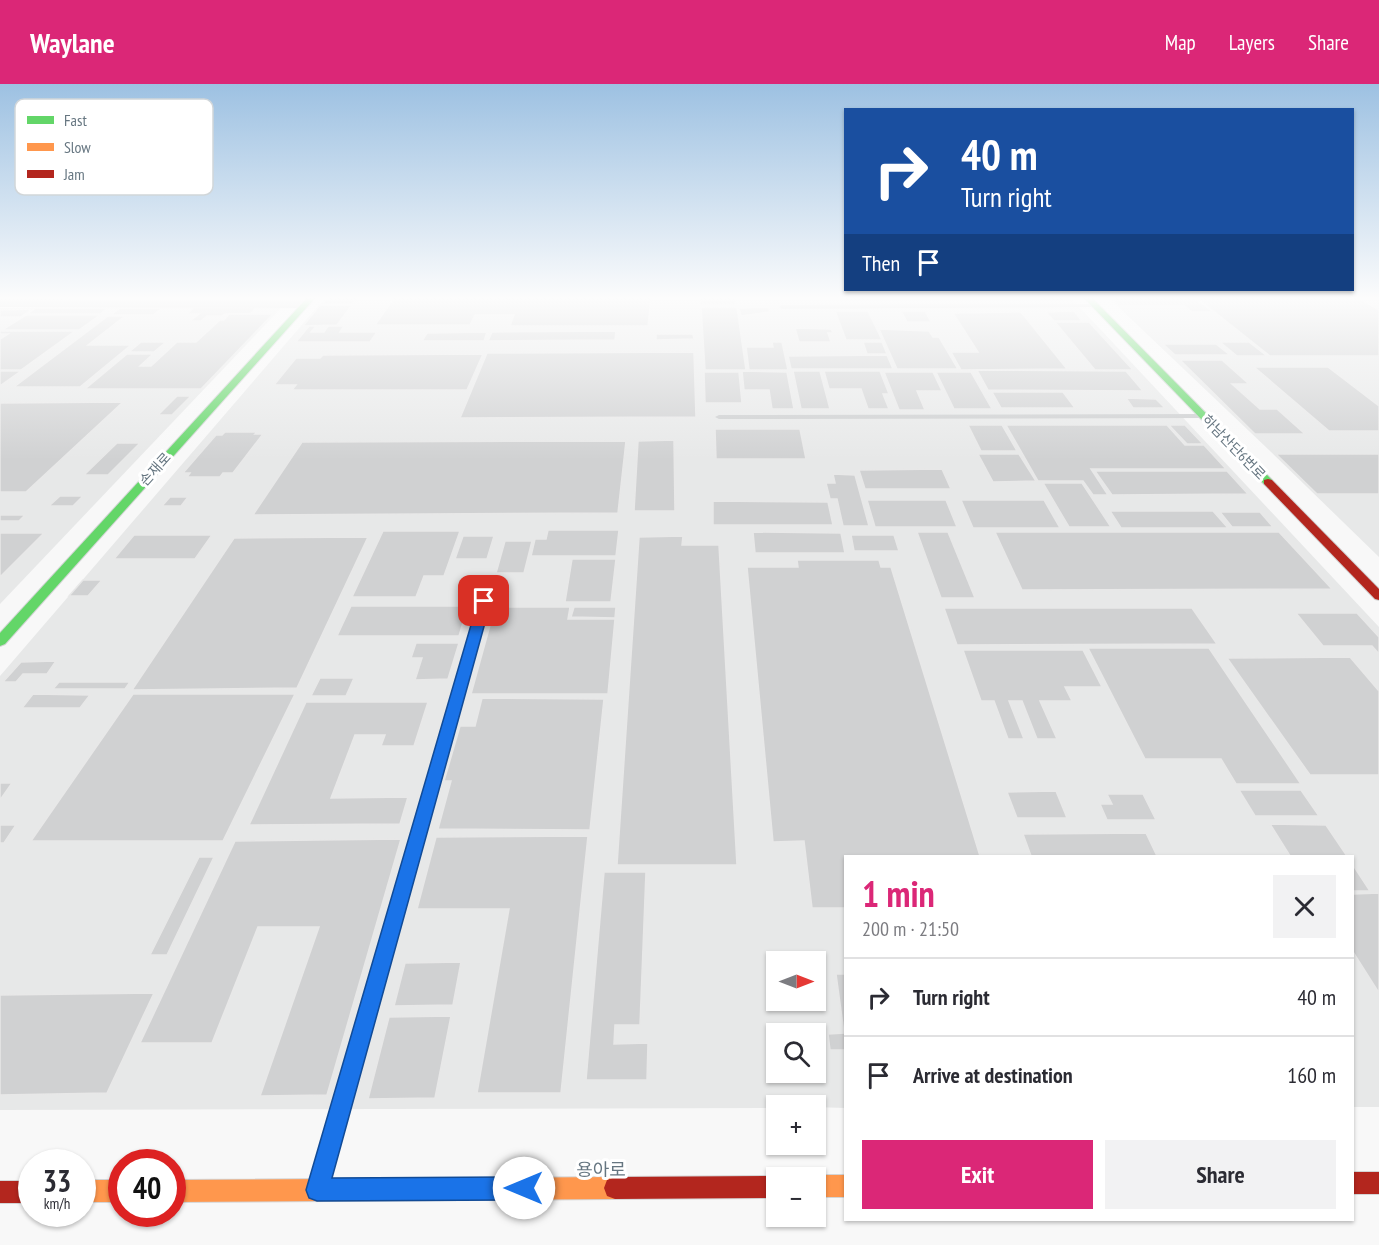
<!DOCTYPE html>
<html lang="en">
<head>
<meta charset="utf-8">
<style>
	:root { --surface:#fff; --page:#f2f2f3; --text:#2b2b33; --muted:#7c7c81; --line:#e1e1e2; --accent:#db2777 }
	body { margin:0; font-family:"PT Sans Narrow","Noto Sans KR",sans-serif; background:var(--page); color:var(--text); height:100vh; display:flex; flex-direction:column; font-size:22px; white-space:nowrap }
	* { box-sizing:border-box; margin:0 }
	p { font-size:20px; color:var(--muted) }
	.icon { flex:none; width:33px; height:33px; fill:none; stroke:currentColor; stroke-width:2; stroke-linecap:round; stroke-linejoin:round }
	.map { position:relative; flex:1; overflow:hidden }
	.side { position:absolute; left:844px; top:771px; width:510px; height:366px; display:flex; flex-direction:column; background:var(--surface); border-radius:0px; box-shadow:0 2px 4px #0004 }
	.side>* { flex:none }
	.banner { position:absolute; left:844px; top:24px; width:510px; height:183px; border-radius:0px; box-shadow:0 2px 4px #0004; background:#1a4fa0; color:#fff; overflow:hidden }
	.needle { width:39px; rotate:90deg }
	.tools { position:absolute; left:766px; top:867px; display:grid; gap:12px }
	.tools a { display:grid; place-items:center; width:60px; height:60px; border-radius:0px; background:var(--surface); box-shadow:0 2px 4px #0004; font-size:30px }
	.speed { position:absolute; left:18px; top:1065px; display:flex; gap:12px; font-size:30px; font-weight:700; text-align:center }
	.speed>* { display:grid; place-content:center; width:78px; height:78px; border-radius:50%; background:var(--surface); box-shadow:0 2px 4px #0004; line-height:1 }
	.speed small { font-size:15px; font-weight:400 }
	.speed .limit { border:9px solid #d22; background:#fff; color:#111 }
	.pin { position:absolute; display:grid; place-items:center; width:51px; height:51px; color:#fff; margin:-26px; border-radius:12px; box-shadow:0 3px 9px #0006 }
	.me { position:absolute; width:66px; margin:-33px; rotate:270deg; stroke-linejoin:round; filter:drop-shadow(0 0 4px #0008) }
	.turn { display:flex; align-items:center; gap:21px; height:126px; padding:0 18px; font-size:27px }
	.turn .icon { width:78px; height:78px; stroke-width:2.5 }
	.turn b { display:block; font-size:42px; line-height:51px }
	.then { display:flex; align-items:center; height:57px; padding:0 18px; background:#0003; gap:12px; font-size:22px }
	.round { display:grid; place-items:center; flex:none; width:63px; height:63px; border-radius:0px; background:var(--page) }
	.overview { display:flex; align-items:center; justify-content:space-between; height:102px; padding:0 18px }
	h1 { font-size:36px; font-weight:700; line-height:45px; color:var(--accent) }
	.cta { display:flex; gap:12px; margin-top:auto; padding:12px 18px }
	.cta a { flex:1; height:69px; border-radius:0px; background:var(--accent); color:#fff; font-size:24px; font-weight:700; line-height:69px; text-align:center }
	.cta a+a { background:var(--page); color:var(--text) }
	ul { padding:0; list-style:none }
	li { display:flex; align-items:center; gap:18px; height:78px; padding:0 18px; border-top:2px solid var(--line) }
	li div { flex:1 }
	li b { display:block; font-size:22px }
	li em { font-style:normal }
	header { display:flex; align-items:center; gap:36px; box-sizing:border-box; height:84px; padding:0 30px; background:var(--accent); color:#fff }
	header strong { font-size:28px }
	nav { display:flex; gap:33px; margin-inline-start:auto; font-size:21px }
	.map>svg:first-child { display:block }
	.built { fill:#e7e8e8; fill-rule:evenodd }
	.building { fill:#d0d1d2; stroke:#e8e8e8; stroke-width:1.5 }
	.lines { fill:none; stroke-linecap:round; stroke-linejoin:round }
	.fast-casing { stroke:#d4d5d6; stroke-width:2 }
	.slow-casing { stroke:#d4d5d6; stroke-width:2 }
	.jam-casing { stroke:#d4d5d6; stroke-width:2 }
	.lane { fill:#cbcdce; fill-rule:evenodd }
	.street { fill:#cbcdce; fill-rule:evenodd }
	.fast { fill:#63d668; fill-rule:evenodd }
	.slow { fill:#ff974d; fill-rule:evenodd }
	.jam { fill:#b3261e; fill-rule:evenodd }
	.route { fill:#1a73e8; stroke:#114b97; stroke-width:1.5 }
	.labels { text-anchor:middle; stroke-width:6; stroke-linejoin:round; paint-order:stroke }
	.far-street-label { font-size:14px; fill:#667681; stroke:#fff }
	.near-street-label { font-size:18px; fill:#667681; stroke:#fff }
	.key { fill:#fff; stroke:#d1d6d9; stroke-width:1.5 }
	.key-label { font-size:16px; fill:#667681 }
</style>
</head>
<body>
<header>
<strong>Waylane</strong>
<nav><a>Map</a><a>Layers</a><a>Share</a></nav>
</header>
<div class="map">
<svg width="1379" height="1161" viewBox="0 0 1379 1161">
	<rect width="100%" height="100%" fill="#f8f8f8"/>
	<g class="built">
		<path d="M325,214H1071L1379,543V1023H1353V772H846V1024L777,1022V1024L0,1026V592ZM777,878H816V916H777ZM777,950H816V988H777Z"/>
		<polygon points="1109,214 1379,214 1379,473 1269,366"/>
		<polygon points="283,222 0,520 0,224"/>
	</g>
	<g class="building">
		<polygon points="328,214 358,214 353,220 322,220"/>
		<polygon points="394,214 651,214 648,242 510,242 514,231 475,231 470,241 375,241"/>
		<polygon points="700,214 735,214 736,221 700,221"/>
		<polygon points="845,214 870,214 872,217 847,217"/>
		<polygon points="1037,214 1065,214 1069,217 1040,217"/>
		<polygon points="1111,214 1195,214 1213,228 1192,228 1184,222 1119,222"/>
		<polygon points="1197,214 1359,214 1379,226 1379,272 1270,272"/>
		<polygon points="320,221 352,221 337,241 303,242"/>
		<polygon points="194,223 257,223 250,230 225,230 222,232 207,232 201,237 190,237 199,230 187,230"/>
		<polygon points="701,223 737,223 746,286 705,286"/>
		<polygon points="769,223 770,228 741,232 739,224"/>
		<polygon points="36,224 108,224 100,230 27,230"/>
		<polygon points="120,224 162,224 153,231 111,231"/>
		<polygon points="32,225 21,233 0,233 0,226"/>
		<polygon points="835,227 868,227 882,256 846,256"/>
		<polygon points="901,227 925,227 931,238 907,238"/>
		<polygon points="1074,227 1082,237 1054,237 1046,228"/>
		<polygon points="1021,228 1067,285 961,286 951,268 978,268 953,229"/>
		<polygon points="229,230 273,230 201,305 85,305 127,270 153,270 140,282 151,282 177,258 196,258 220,236 224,236"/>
		<polygon points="26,231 100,231 79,246 2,246"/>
		<polygon points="108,232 125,232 88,261 131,261 80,303 14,303"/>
		<polygon points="1055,238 1089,238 1133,286 1095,286"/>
		<polygon points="309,242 316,242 311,248 324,248 328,242 344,242 340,248 377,248 370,258 296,258"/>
		<polygon points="795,244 831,245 833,249 828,249 831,258 799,258"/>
		<polygon points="879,245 929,247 933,253 939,253 958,285 897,285"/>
		<polygon points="0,247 75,247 21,286 0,286 0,255 8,250 0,250"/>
		<polygon points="616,247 615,256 488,257 492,248"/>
		<polygon points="487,248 484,257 422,257 427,249"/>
		<polygon points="656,250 693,250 694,255 656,256"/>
		<polygon points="141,258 166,258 154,268 129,268"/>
		<polygon points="772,258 782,258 788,286 749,286 746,263 773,263"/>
		<polygon points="863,258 882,258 887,270 867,270"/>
		<polygon points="1220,258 1249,258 1267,272 1237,272"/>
		<polygon points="1163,260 1216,260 1230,271 1175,271"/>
		<polygon points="694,268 696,333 460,334 487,269"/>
		<polygon points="483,270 467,306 292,306 296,301 274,301 296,274 320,274 323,271"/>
		<polygon points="887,271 893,285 791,285 788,272"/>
		<polygon points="1180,276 1222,276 1249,300 1232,300 1260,325 1277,325 1305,350 1255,350"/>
		<polygon points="1254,283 1328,283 1379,322 1379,347 1329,347"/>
		<polygon points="977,286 1126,287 1143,307 988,306"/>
		<polygon points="0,287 21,287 0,302"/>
		<polygon points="742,287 787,288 794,325 772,325 769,306 744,306"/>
		<polygon points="793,287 820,287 830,325 801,325"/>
		<polygon points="824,287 880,287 889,310 883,310 889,325 868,325 861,305 829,305"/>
		<polygon points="704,288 739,288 742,319 705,319"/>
		<polygon points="884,288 933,288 942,307 917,307 925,326 899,326"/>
		<polygon points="936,288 971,288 992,325 954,325"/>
		<polygon points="992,308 1063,308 1075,324 1001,324"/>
		<polygon points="177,312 191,312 172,331 158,331"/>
		<polygon points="1126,314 1156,315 1165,324 1133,324"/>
		<polygon points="123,318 26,408 0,408 0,319"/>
		<polygon points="968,341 1002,341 1017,367 981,367"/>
		<polygon points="1006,341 1167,341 1185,361 1204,361 1226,385 1091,385 1108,411 1093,411 1083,397 1038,397"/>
		<polygon points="1169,341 1185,341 1203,360 1187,360"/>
		<polygon points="715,345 800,345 806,375 716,375"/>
		<polygon points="225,348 257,348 255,350 263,350 233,389 223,389 220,393 187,393 190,389 183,389 216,351 222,351"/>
		<polygon points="674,356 675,427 634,427 638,357"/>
		<polygon points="626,357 618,429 253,431 302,358"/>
		<polygon points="117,359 140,359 108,391 84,391"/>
		<polygon points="978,370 1019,370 1036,397 993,398"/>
		<polygon points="1276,370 1379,370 1379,410 1317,410"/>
		<polygon points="942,385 951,405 865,405 859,386"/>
		<polygon points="1095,387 1227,387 1248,410 1112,411"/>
		<polygon points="833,390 855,391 869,442 843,442 837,415 830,415 826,399 835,399"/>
		<polygon points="1043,399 1082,399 1111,443 1069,443"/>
		<polygon points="60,412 83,412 73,422 49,422"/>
		<polygon points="170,413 188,413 181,422 162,422"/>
		<polygon points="867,416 946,416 957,443 875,443"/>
		<polygon points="961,416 1044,416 1060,444 973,444"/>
		<polygon points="713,417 828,418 833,441 713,441"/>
		<polygon points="1110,427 1213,427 1228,444 1121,444"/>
		<polygon points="1220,428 1260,428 1273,443 1232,443"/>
		<polygon points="0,431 25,431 19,437 0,437"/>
		<polygon points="548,446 619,446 616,472 531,472 535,455 546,455"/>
		<polygon points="383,447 460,447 444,492 424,492 416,513 352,513"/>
		<polygon points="753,448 841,449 845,469 755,469"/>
		<polygon points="917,448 948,448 975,514 941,514"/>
		<polygon points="995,448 1279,448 1332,505 1022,506"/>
		<polygon points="0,449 44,449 0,493"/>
		<polygon points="134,451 212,451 195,475 114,475"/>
		<polygon points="851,451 894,451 899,467 854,467"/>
		<polygon points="463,452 494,452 487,475 455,475"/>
		<polygon points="683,452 682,461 719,461 737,781 617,781 639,453"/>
		<polygon points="368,453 297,604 132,606 234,454"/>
		<polygon points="505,457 532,457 524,489 496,489"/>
		<polygon points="572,475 616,475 611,518 565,518"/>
		<polygon points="797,476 879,476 881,483 891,483 980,772 846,772 846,824 812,824 804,757 773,758 747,483 798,483"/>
		<polygon points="83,496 102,496 88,512 69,512"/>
		<polygon points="351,522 468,522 459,552 337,552"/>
		<polygon points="495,523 570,523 568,535 615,535 608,610 471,610"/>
		<polygon points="574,523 616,523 615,534 571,533"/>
		<polygon points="944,524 1192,524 1217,560 957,561"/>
		<polygon points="1296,529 1357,529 1379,553 1379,570 1372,562 1323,562"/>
		<polygon points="416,559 459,559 448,595 415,596 422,574 411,574"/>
		<polygon points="1088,564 1209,564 1301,700 1236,700 1221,675 1145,675"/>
		<polygon points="963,566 1083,566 1102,603 1065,603 1072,617 1040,617 1057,655 1037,655 1022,617 1009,617 1024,655 1008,655 994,617 981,617"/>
		<polygon points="1350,573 1379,607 1379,691 1310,691 1227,574"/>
		<polygon points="56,577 47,590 23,590 16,598 3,598 21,578"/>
		<polygon points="320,594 354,594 346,612 311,612"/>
		<polygon points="59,598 130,598 125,605 53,605"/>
		<polygon points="33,610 90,611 80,624 22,624"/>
		<polygon points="133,610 295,610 223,757 31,757"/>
		<polygon points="482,614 604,615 590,746 438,745 451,697 444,697 460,642 475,642"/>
		<polygon points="306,618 428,618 414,662 381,662 385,651 355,651 331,714 408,713 400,740 249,741"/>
		<polygon points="0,699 12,699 0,716"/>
		<polygon points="1239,706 1301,706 1319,732 1255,732"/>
		<polygon points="1056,707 1067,734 1017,734 1007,708"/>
		<polygon points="1107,710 1143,710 1156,736 1107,736 1100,720 1112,720"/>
		<polygon points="1270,740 1326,741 1347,772 1290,772"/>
		<polygon points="0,741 16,741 4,759 0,759"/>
		<polygon points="1146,749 1157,772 1031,772 1023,750"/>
		<polygon points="588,752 561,1009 477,1009 509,825 417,825 436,753"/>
		<polygon points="401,755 327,1011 260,1012 319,843 258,843 212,959 140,959 235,757"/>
		<polygon points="199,773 214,773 167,871 150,871"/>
		<polygon points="1353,781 1370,807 1353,807"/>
		<polygon points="604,788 646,788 640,941 615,941 614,960 648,959 647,996 586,996"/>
		<polygon points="1379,809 1379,909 1353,868 1353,810"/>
		<polygon points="461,878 453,921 394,922 405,879"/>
		<polygon points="836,890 846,890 846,966 830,966 828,950 844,949"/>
		<polygon points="154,909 107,1009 0,1011 0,911"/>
		<polygon points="451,932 435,1014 368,1015 389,933"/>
	</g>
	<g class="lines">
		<g class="fast-casing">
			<g id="fast">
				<polygon points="307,214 315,214 5,560 0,562 0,549"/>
				<polygon points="1084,214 1092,214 1272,396 1272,400 1264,400"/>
			</g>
		</g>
		<g class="slow-casing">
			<g id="slow">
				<polygon points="816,1091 846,1091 846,1113 816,1113 816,1094 809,1094"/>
				<polygon points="615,1093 623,1096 626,1104 623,1112 615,1115 172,1118 172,1096"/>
				<rect x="82" y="1096" width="40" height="22"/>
			</g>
		</g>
		<g class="jam-casing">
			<g id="jam">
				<polygon points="1268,395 1272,396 1379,505 1379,516 1375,515 1264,400 1264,396"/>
				<rect x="1353" y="1088" width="26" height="22"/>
				<polygon points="777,1092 781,1094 777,1094 777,1114 615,1115 607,1112 604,1104 607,1096 615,1093"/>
				<rect x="0" y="1097" width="32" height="22"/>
			</g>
		</g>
		<g class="lane">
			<polygon points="1097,220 1099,221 1099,223 782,225 779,223 782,221"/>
			<polygon points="1204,330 1208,332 1207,334 719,335 715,333 719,331"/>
			<polygon points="484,513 490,517 331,1093 328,1100 321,1103 314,1100 311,1093 478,517"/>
		</g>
		<polygon class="street" points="0,215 305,216 311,220 305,224 0,223"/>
		<use href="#fast" class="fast"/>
		<use href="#slow" class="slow"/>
		<use href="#jam" class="jam"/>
	</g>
	<linearGradient id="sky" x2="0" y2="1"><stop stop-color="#9dc1e2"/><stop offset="0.57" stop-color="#fcfcfc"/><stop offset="1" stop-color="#fcfcfc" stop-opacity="0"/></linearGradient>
	<rect width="1379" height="376" fill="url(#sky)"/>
	<polygon class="route" points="484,513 491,517 332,1094 524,1093 532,1096 536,1104 532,1112 524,1116 317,1117 309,1114 306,1106 478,517"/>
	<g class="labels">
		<g class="far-street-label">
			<text transform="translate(1234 363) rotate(46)" y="5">하남산단6번로</text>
			<text transform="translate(155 385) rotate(-48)" y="5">손재로</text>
		</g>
		<g class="near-street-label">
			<text x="601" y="1092">용아로</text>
		</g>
	</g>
	<rect x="15" y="15" width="198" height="96" rx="9" class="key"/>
	<rect x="27" y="32" width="27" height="8" fill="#63d668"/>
	<rect x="27" y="59" width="27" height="8" fill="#ff974d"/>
	<rect x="27" y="86" width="27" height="8" fill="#b3261e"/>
	<g class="key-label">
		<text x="64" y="42">Fast</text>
		<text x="64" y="69">Slow</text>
		<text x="64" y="96">Jam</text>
	</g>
</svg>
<div class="tools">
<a><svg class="needle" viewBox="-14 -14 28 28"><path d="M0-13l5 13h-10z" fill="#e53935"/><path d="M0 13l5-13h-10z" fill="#7c7c81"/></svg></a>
<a><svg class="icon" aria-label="search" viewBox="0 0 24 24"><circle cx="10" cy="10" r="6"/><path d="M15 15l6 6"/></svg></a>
<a>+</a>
<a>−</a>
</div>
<div class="speed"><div>33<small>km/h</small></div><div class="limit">40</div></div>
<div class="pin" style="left:484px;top:517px;background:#d93025"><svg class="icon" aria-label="arrive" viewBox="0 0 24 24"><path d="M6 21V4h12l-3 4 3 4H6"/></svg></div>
<svg class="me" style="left:524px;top:1104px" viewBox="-20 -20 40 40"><circle r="19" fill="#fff"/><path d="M0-13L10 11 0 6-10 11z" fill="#1a73e8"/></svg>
<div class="banner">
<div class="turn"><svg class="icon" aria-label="right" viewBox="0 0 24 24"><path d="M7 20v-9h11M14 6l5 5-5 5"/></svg><div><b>40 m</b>Turn right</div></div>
<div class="then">Then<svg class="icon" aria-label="arrive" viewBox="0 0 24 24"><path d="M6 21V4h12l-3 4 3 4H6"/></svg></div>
</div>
<section class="side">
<div class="overview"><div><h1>1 min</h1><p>200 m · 21:50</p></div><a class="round"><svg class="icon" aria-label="close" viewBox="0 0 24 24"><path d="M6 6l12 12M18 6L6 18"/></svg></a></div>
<ul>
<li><svg class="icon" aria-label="right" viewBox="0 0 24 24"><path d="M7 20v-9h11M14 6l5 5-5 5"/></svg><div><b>Turn right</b></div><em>40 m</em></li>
<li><svg class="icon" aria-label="arrive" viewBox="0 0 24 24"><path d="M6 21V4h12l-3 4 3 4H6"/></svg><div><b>Arrive at destination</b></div><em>160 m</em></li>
</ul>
<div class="cta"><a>Exit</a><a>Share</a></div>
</section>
</div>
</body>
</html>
